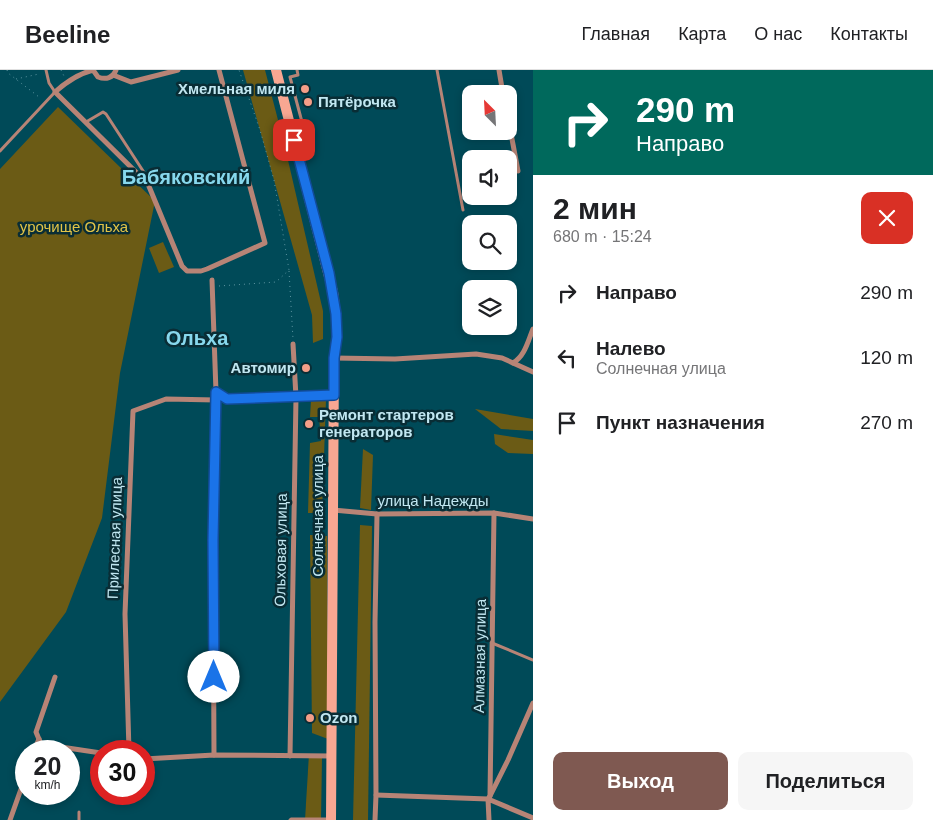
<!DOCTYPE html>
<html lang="ru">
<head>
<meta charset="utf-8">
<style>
	:root { --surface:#fff; --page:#f6f6f6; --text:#202124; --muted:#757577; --line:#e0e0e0; --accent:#7f5951 }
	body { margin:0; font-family:Helvetica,sans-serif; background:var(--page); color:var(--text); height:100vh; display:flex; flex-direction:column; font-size:19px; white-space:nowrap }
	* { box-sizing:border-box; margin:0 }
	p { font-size:16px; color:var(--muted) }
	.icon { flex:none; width:28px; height:28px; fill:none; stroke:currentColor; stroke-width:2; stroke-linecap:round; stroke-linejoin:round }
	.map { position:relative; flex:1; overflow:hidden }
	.details { display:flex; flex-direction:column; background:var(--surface); width:400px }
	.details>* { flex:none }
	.hud { background:#00695c; color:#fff; overflow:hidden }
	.needle { width:32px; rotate:336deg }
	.controls { position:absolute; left:462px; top:15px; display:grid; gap:10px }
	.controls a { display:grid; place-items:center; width:55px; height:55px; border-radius:10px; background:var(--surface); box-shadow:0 2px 8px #0003; font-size:25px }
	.speed { position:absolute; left:15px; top:670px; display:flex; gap:10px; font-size:25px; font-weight:700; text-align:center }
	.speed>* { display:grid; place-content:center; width:65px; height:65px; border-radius:50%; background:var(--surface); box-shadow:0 2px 8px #0003; line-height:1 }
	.speed small { font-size:12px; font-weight:400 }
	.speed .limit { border:8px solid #d22; background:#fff; color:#111 }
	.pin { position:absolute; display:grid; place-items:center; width:42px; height:42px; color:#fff; margin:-21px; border-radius:10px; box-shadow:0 2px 8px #0006 }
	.me { position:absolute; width:55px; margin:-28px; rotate:0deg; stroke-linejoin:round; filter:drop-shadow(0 0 4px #0008) }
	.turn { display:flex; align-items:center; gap:18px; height:105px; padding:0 20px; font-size:22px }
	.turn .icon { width:65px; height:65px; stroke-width:2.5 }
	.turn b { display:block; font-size:35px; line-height:42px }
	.round { display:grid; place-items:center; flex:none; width:52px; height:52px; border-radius:10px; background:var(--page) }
	.head { display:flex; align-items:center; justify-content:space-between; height:85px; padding:0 20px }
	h1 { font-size:30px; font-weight:700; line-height:38px }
	.action { display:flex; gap:10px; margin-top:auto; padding:10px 20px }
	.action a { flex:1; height:58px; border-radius:10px; background:var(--accent); color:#fff; font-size:20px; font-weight:700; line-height:58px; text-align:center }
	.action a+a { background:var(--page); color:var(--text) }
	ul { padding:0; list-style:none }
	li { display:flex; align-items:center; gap:15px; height:65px; padding:0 20px }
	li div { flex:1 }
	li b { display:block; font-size:19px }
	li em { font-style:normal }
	header { display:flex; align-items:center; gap:30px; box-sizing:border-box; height:70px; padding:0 25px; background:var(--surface); border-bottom:1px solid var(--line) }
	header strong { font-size:24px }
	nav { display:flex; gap:28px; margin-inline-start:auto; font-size:18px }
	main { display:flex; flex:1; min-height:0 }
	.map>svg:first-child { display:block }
	.green { fill:#6b5b15 }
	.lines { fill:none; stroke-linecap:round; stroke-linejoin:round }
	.path { stroke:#5e96a2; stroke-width:1; stroke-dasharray:1 4; stroke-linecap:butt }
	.lane { stroke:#b78476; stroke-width:3 }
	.street { stroke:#b78476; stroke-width:5 }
	.secondary { stroke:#f8a792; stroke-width:10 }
	.route-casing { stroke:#114b97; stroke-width:12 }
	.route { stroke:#1a73e8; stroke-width:9 }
	.poi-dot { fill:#f49e88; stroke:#092d35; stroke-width:2 }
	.labels { text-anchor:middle; stroke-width:5; stroke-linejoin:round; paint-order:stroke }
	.poi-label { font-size:15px; font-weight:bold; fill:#c1e7f1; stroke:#092d35; text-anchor:start }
	.park-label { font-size:15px; fill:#e2c448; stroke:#092d35 }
	.street-label { font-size:15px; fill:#c1e7f1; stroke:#092d35 }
	.district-label { font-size:20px; font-weight:bold; fill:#87d8ed; stroke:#092d35 }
</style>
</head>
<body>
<header>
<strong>Beeline</strong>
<nav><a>Главная</a><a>Карта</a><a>О нас</a><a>Контакты</a></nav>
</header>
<main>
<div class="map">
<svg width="533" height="750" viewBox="0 0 533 750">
	<rect width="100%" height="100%" fill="#004a58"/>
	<g class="green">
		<polygon points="243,0 265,0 284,73 323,241 323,269 313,273 312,245"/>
		<polygon points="58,37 155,131 120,303 102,448 66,542 0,632 0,99"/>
		<polygon points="163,172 174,197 159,203 149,178"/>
		<polygon points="326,329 322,443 308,443 310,373 321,371 319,347 310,347 311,330"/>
		<polygon points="475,339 533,349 533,361 501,359"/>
		<polygon points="494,364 533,370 533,384 508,383 495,374"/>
		<polygon points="363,379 373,385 371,440 360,438"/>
		<polygon points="360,455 372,456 368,750 353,750"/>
		<polygon points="310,465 327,466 328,669 312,663"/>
		<polygon points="309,684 322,688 321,750 305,750"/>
	</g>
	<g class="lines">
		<g class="path">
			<polyline points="7,0 8,3 39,27"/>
			<polyline points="61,0 64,6"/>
			<polyline points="16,9 39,4"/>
			<polyline points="289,201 293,269"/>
			<polyline points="219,216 276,212 289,200 274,110 260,60 239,0"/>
		</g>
		<g class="lane">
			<polyline points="437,0 463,140"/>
			<polyline points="86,52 103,42 106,44 147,107"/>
			<polyline points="295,70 306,67 290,7 298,5 297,0"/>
			<polyline points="0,81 55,22 49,13 46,0"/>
			<polyline points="492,573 533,590"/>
			<polyline points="79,750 79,742"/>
			<polyline points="290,750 291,749 329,749"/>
		</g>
		<g class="street">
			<path d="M116,0C113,8 106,10 98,7L93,0C78,4 66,12 55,22L148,114L182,196L187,201H201L207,199L265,173L219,0"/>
			<polyline points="499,0 503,24"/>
			<polyline points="113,5 131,12 178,0"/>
			<polyline points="509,53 518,101"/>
			<polyline points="212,210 216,322 213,470 214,685"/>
			<polyline points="334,288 395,289 476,284 502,288 533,302"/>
			<path d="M513,293C525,286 528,271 533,259"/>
			<polyline points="216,322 227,329 333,325"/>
			<polyline points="333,440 377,444 494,443 533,449"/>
			<polyline points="55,607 36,662 41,674 101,683"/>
			<polyline points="34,681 39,669"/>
			<polyline points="129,681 125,544 133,341 166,329 216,330"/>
			<polyline points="290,686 296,327 293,274"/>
			<polyline points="144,689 214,685 332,686"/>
			<polyline points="376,725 488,729 490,726 494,443"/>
			<polyline points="490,726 508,690 533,633"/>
			<polyline points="10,750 26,705"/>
			<polyline points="375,750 376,725 375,552 377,444"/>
			<polyline points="489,750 488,729 533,748"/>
		</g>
		<polyline class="secondary" points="276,0 333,222 336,244 337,267 334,288 331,750"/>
	</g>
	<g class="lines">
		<g class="route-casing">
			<polyline id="route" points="214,607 213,470 216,322 227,329 334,325 334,288 337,267 336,244 329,203 294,70"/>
		</g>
		<use href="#route" class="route"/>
	</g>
	<g class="poi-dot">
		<circle cx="305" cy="19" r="5"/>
		<circle cx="308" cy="32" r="5"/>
		<circle cx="306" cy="298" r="5"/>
		<circle cx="309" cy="354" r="5"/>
		<circle cx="310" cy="648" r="5"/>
	</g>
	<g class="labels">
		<g class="poi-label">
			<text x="295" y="24" text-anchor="end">Хмельная миля</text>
			<text x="318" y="37">Пятёрочка</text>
			<text x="296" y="303" text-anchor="end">Автомир</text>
			<text x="319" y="350">Ремонт стартеров<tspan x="319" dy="17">генераторов</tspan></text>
			<text x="320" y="653">Ozon</text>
		</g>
		<g class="park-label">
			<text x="74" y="162">урочище Ольха</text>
		</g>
		<g class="street-label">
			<text x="433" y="436">улица Надежды</text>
			<text transform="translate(318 446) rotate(-90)" y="5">Солнечная улица</text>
			<text transform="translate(115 468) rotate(-88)" y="5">Прилесная улица</text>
			<text transform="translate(281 480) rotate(-89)" y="5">Ольховая улица</text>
			<text transform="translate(480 586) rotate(-89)" y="5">Алмазная улица</text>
		</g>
		<g class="district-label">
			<text x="186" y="114">Бабяковский</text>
			<text x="197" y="275">Ольха</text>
		</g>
	</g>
</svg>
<div class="controls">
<a><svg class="needle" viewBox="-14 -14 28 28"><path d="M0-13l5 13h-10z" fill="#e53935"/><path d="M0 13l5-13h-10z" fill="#757577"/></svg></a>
<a><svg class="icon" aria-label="sound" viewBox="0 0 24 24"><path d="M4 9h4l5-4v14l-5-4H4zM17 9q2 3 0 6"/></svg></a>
<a><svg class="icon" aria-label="search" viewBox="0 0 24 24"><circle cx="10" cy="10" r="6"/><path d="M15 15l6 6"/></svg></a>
<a><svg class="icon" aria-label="layers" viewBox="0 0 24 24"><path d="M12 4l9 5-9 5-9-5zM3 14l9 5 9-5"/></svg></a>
</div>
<div class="speed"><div>20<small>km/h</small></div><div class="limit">30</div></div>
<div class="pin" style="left:294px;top:70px;background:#d93025"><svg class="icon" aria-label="arrive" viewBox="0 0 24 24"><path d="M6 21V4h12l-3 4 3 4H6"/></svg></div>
<svg class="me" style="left:214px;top:607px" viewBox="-20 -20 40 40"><circle r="19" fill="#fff"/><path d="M0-13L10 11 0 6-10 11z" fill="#1a73e8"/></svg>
</div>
<section class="details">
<div class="hud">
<div class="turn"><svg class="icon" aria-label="right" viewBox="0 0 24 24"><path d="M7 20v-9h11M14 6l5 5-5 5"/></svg><div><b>290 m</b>Направо</div></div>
</div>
<div class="head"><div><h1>2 мин</h1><p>680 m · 15:24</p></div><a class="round" style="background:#d93025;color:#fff"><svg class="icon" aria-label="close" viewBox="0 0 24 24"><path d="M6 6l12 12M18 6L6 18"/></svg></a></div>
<ul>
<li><svg class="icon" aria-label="right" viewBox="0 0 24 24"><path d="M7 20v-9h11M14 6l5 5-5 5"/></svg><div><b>Направо</b></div><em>290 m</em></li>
<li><svg class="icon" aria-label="left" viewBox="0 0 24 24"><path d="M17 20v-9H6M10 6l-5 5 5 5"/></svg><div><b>Налево</b><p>Солнечная улица</p></div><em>120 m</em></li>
<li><svg class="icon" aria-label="arrive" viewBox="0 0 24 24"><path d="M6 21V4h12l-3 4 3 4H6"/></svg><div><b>Пункт назначения</b></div><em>270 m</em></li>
</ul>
<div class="action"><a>Выход</a><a>Поделиться</a></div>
</section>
</main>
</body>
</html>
